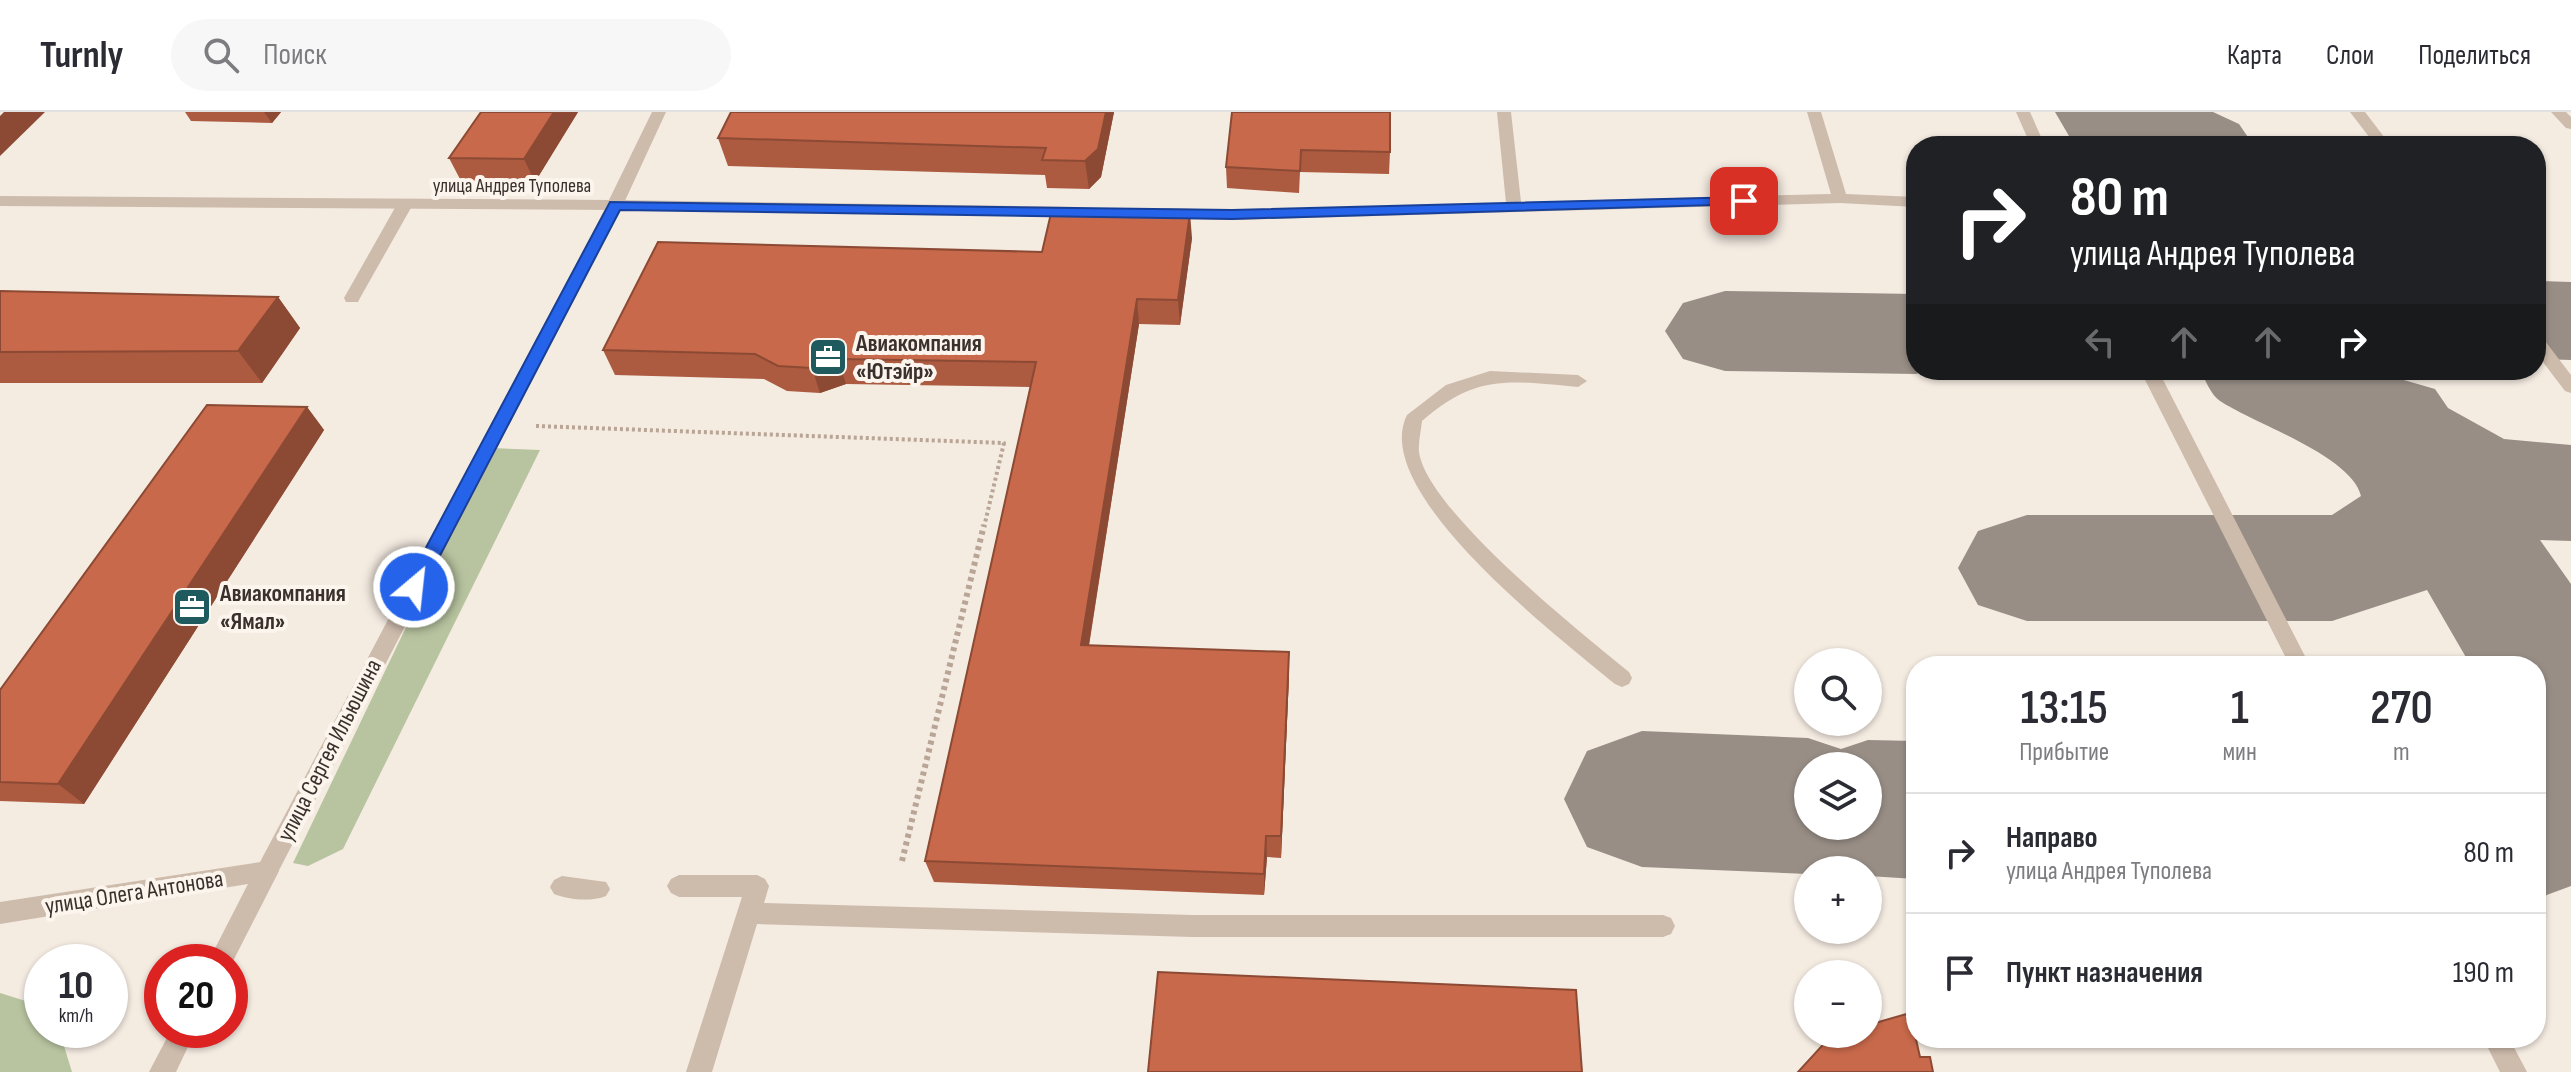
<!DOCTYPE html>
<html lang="ru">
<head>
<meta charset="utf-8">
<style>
	:root { --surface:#fff; --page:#f7f7f7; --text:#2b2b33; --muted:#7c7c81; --line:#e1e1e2 }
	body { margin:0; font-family:"Sofia Sans Condensed",sans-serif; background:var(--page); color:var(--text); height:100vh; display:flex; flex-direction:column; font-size:30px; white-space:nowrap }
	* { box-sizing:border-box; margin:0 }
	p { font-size:26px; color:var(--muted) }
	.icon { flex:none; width:44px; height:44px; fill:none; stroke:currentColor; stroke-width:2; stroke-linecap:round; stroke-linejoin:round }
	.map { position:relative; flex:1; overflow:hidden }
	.sheet { position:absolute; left:1906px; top:544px; width:640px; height:392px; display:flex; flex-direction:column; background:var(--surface); border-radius:32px; box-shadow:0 2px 6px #0004 }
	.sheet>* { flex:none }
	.guide { position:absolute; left:1906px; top:24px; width:640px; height:244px; border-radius:32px; box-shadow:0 2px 6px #0004; background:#202124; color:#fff; overflow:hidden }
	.tools { position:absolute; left:1794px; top:536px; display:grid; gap:16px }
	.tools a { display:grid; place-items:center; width:88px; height:88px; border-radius:50%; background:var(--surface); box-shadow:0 2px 6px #0004; font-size:40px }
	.speed { position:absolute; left:24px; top:832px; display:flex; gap:16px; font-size:40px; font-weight:700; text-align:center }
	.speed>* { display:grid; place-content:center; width:104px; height:104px; border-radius:50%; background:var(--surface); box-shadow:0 2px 6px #0004; line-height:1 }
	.speed small { font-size:20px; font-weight:400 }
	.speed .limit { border:12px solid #d22; background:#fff; color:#111 }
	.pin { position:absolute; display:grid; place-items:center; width:68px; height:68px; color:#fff; margin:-34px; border-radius:16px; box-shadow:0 4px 12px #0006 }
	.me { position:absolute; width:88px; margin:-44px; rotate:28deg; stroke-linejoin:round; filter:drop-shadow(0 0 6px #0008) }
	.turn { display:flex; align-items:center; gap:28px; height:168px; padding:0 32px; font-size:36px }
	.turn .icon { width:104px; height:104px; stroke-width:2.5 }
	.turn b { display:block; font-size:56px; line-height:68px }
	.lanes { display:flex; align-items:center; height:76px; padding:0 32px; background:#0003; justify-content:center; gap:40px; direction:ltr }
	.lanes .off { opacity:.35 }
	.eta { display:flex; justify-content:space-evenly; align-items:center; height:136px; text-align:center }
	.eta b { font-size:48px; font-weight:600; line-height:56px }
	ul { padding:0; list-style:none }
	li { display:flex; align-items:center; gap:24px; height:120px; padding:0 32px; border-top:2px solid var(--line) }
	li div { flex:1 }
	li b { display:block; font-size:30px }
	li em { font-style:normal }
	header { display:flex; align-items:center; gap:48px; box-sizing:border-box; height:112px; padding:0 40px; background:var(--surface); border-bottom:2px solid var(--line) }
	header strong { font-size:38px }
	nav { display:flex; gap:44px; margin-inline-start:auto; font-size:28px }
	.search { width:560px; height:72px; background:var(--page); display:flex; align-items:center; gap:20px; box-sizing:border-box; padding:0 28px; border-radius:44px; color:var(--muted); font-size:30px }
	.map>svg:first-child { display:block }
	.green { fill:#b8c4a0 }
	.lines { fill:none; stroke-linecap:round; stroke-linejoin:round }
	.taxiway { fill:#988e86; fill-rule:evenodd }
	.path-far1 { stroke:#b9a596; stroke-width:4; stroke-dasharray:3 3; stroke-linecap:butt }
	.path { stroke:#b9a596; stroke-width:6; stroke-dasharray:4 4; stroke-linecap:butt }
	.service { fill:#cdbbac; fill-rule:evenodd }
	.minor { fill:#cdbbac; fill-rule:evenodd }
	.tertiary { fill:#cdbbac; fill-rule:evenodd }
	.wall { fill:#ac5a40 }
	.shaded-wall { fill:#8c4a34 }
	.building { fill:#c8694b; stroke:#8c4a34; stroke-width:2 }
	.route { fill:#2563eb; stroke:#184099; stroke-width:2 }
	.labels { text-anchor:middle; stroke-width:8; stroke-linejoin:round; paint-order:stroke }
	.far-street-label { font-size:20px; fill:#3b302b; stroke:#fbf5ee }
	.poi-label { font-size:24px; font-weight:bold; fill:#3b302b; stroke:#fbf5ee; text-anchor:start }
	.street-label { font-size:24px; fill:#3b302b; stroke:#fbf5ee }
</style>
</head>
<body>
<header>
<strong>Turnly</strong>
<div class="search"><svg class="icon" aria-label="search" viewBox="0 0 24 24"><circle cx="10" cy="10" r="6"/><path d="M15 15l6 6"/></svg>Поиск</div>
<nav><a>Карта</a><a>Слои</a><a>Поделиться</a></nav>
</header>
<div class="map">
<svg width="2571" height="960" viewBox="0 0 2571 960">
	<rect width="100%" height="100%" fill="#f4ebe1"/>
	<g class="green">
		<polygon points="492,336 540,338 343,737 308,754 293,751"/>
		<polygon points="0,881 29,890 42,899 42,918 59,918 72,960 0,960"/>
	</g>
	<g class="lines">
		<g class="taxiway">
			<polygon points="2055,0 2213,0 2239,12 2254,34 2111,34 2069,24"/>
			<polygon points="2536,169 2571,170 2571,248 2536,247"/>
			<polygon points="1725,179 1916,182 1916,258 1929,258 1916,262 1725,259 1683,247 1665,219 1683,191"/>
			<path d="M2200,258H2369L2384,265L2390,264L2435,277L2448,296L2504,327L2571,333V429L2540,428L2571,472V774L2536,787V554H2471L2427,478L2332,509H2027L1978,493L1958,456L1978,419L2027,403H2332L2361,384C2352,344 2253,311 2220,289C2211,283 2205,267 2200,258Z"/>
			<path d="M1642,619L1808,626L1841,637L1868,628L1916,629V767L1868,764V758H1850L1835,753L1808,758V762L1642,755L1587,735L1564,687L1587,639ZM1808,654H1868V714H1808Z"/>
		</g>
		<polyline class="path-far1" points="536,314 1004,331 984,415"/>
		<polyline class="path" points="902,749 984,413"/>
		<g class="service">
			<polygon points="1497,0 1511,0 1521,90 1831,82 1807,0 1821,0 1846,82 1916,85 1916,95 1840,91 1232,108 1164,106 1156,101 1164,96 1232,98 1506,91"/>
			<polygon points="2016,0 2030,0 2045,34 2031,34"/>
			<polygon points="2350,0 2365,0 2391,34 2376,34"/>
			<polygon points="2551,0 2566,0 2571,5 2571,17 2566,16"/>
			<polygon points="615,88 1076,95 1084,100 1076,105 620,98 275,766 267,769 259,766 255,759 259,752 607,93"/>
			<polygon points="404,89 412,94 360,186 358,190 346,190 344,186 396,94"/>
			<polygon points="2536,223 2542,225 2571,263 2571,281 2565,279 2536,241"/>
			<polygon points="2140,258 2158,258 2310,554 2290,554"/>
			<path d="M1490,259L1578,263L1587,269L1578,275C1509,269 1477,261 1422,309C1421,319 1418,331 1419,340C1427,398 1581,521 1629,560L1632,566L1629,572L1622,575L1615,572C1561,527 1368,380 1407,303L1446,273Z"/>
			<polygon points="679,763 757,763 765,767 769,774 764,791 1192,803 1663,803 1671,806 1675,814 1671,822 1663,825 1192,825 757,812 712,960 686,960 742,785 679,785 671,781 667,774 671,767"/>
			<path d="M562,764L606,770L610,777L606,784C591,790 569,788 554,782L550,775L554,768Z"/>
			<polygon points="2483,926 2509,926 2527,960 2500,960"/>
		</g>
		<polygon class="minor" points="652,0 666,0 623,93 615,98 0,94 0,84 609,88"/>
		<g class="tertiary">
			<polygon points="267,749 275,752 279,759 230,855 230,850 208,850 248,772 0,812 0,790"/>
			<polygon points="171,918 196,918 176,960 149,960"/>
		</g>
	</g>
	<g class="wall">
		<polygon points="185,0 281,0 272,11 191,9"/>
		<polygon points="578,0 535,70 461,69 449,46"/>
		<polygon points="1114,0 1101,65 1089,77 1047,76 1045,63 728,54 718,26"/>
		<polygon points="1232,0 1390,40 1389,62 1300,60 1299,81 1227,76 1226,55"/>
		<polygon points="1192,126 1180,213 1139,212 1089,534 1289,564 1281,746 1267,745 1264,783 934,770 925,749 1031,275 846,272 820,281 787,279 764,267 615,263 603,238 1042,140"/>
		<polygon points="0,179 278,185 300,216 262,271 0,271"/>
		<polygon points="307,295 324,318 84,692 0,689 0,578"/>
	</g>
	<g class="shaded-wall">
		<polygon points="4,0 45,0 0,44 0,4"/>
		<polygon points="264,0 281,0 272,11"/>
		<polygon points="554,0 578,0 535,70 524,47"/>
		<polygon points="1106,0 1114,0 1101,65 1089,77 1085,49"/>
		<polygon points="1190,101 1192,126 1180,213 1178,188"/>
		<polygon points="278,185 300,216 262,271 238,239"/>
		<polygon points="1137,187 1139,212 1085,557 1081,533"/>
		<polygon points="838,247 846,272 820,281 812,256"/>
		<polygon points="307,295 324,318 84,692 58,672"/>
		<polygon points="1289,540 1289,564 1281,746 1281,724"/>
		<polygon points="1266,724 1267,745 1264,783 1264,762"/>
	</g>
	<g class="building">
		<polygon points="481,0 554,0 524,47 449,46"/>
		<polygon points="731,0 1106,0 1098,37 1085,49 1042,48 1046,36 718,26"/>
		<polygon points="1232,0 1390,0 1390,40 1301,38 1300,59 1226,55"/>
		<polygon points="1052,97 1190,101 1178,188 1137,187 1081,533 1289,540 1281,724 1266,724 1264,762 925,749 1036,250 838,247 812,256 778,254 755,242 603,238 658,130 1042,140"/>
		<polygon points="0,179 278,185 238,239 0,240"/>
		<polygon points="207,293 307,295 58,672 0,670 0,578"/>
		<polygon points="1158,860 1576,878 1582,960 1148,960"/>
		<polygon points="1910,901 1920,945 1930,945 1933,960 1798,960 1830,925 1839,922 1868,922 1868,913"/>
	</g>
	<polygon class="route" points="1744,85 1751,89 1749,92 1232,107 620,98 421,480 408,480 405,475 610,90 1232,98"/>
	<defs>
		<g id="office-square" transform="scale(2)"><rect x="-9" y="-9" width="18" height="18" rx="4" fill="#1f5a5e" stroke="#fbf5ee"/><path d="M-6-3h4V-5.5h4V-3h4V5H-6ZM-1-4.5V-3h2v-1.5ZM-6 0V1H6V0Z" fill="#fff"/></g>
	</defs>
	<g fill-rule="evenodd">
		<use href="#office-square" x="828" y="245"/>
		<use href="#office-square" x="192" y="495"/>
	</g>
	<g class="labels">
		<g class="far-street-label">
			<text x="512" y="80">улица Андрея Туполева</text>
		</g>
		<g class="poi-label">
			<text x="856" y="239">Авиакомпания<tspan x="856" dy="28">«Ютэйр»</tspan></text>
			<text x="220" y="489">Авиакомпания<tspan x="220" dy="28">«Ямал»</tspan></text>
		</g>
		<g class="street-label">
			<text transform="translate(329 638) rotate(-63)" y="8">улица Сергея Ильюшина</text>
			<text transform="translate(134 780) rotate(-9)" y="8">улица Олега Антонова</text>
		</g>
	</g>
</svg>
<div class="tools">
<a><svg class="icon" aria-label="search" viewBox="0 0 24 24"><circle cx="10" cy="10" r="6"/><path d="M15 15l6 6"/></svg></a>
<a><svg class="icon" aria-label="layers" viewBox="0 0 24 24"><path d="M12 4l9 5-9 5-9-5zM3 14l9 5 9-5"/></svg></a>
<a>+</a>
<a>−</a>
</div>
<div class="speed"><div>10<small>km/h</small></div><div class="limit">20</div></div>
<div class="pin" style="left:1744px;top:89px;background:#d93025"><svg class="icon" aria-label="arrive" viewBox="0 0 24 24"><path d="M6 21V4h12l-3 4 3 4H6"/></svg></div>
<svg class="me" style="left:414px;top:475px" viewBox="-20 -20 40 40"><circle r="17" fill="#2563eb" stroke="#fff" stroke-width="3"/><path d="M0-11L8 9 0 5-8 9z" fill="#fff"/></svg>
<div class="guide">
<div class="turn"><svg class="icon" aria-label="right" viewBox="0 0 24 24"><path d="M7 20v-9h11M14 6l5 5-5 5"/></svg><div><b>80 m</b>улица Андрея Туполева</div></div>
<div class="lanes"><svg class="icon off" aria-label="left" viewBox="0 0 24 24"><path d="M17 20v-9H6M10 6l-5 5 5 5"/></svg><svg class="icon off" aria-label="ahead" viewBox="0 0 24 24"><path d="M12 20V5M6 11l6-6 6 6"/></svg><svg class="icon off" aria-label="ahead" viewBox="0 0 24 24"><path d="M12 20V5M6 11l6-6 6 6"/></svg><svg class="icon" aria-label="right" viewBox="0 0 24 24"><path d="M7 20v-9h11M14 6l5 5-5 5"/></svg></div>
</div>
<section class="sheet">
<div class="eta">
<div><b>13:15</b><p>Прибытие</p></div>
<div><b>1</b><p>мин</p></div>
<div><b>270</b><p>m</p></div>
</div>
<ul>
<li><svg class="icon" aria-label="right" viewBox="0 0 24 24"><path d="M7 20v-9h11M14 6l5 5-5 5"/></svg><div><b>Направо</b><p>улица Андрея Туполева</p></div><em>80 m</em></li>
<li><svg class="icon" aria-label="arrive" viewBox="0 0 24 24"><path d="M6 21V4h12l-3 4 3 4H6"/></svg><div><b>Пункт назначения</b></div><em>190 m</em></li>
</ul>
</section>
</div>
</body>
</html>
